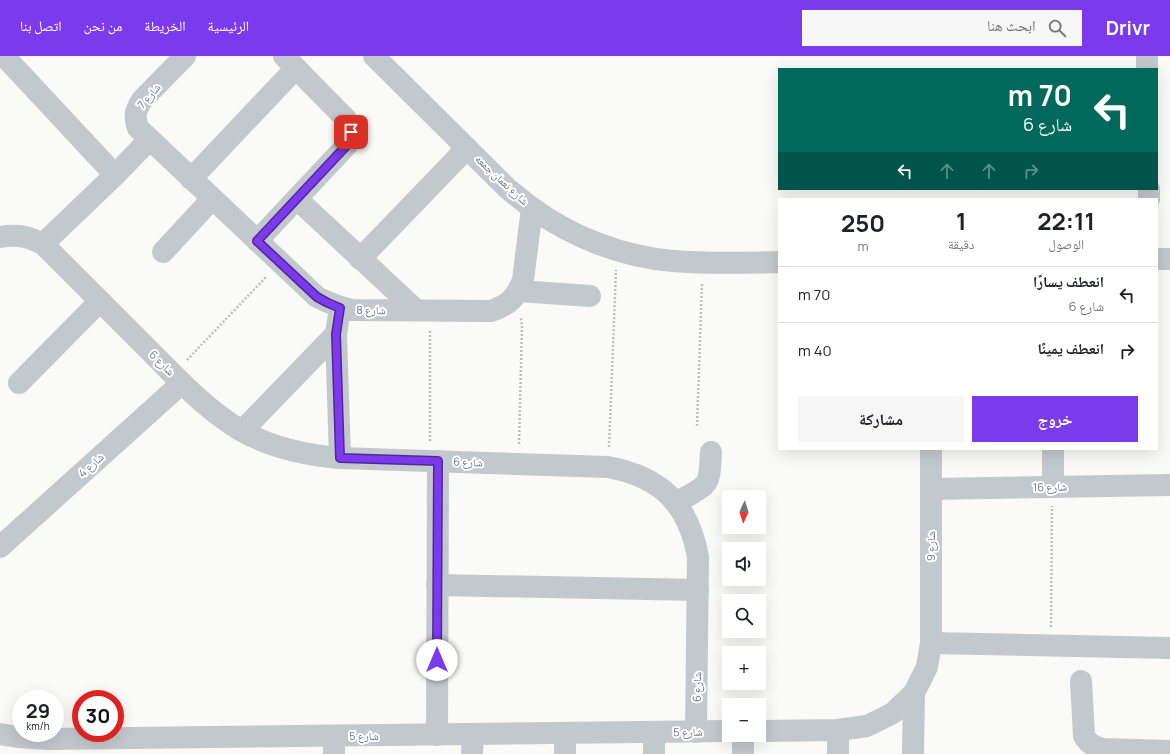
<!DOCTYPE html>
<html lang="ar">
<head>
<meta charset="utf-8">
<style>
	:root { --surface:#fff; --page:#f6f6f6; --text:#202124; --muted:#757577; --line:#e0e0e0; --accent:#7c3aed }
	body { margin:0; font-family:Manrope,"Noto Naskh Arabic",sans-serif; background:var(--page); color:var(--text); direction:rtl; height:100vh; display:flex; flex-direction:column; font-size:15px; white-space:nowrap }
	* { box-sizing:border-box; margin:0 }
	p { font-size:13px; color:var(--muted) }
	.icon { flex:none; width:22px; height:22px; fill:none; stroke:currentColor; stroke-width:2; stroke-linecap:round; stroke-linejoin:round }
	.map { position:relative; flex:1; overflow:hidden; direction:ltr }
	.panel { position:absolute; left:778px; top:142px; width:380px; height:252px; display:flex; flex-direction:column; background:var(--surface); border-radius:0px; box-shadow:0 4px 16px #0002; direction:rtl }
	.panel>* { flex:none }
	.top-card { position:absolute; left:778px; top:12px; width:380px; height:122px; border-radius:0px; box-shadow:0 4px 16px #0002; direction:rtl; background:#00695c; color:#fff; overflow:hidden }
	.needle { width:26px; rotate:184deg }
	.fabs { position:absolute; left:722px; top:434px; display:grid; gap:8px }
	.fabs a { display:grid; place-items:center; width:44px; height:44px; border-radius:0px; background:var(--surface); box-shadow:0 4px 16px #0002; font-size:20px }
	.speed { position:absolute; left:12px; top:634px; display:flex; gap:8px; font-size:20px; font-weight:700; text-align:center }
	.speed>* { display:grid; place-content:center; width:52px; height:52px; border-radius:50%; background:var(--surface); box-shadow:0 4px 16px #0002; line-height:1 }
	.speed small { font-size:10px; font-weight:400 }
	.speed .limit { border:6px solid #d22; background:#fff; color:#111 }
	.pin { position:absolute; display:grid; place-items:center; width:34px; height:34px; color:#fff; margin:-17px; border-radius:8px; box-shadow:0 2px 6px #0006 }
	.me { position:absolute; width:44px; margin:-22px; rotate:0deg; stroke-linejoin:round; filter:drop-shadow(0 0 3px #0008) }
	.turn { display:flex; align-items:center; gap:14px; height:84px; padding:0 20px; font-size:18px }
	.turn .icon { width:52px; height:52px; stroke-width:2.5 }
	.turn b { display:block; font-size:28px; line-height:34px }
	.lanes { display:flex; align-items:center; height:38px; padding:0 20px; background:#0003; justify-content:center; gap:20px; direction:ltr }
	.lanes .off { opacity:.35 }
	.eta { display:flex; justify-content:space-evenly; align-items:center; height:68px; text-align:center }
	.eta b { font-size:24px; font-weight:700; line-height:28px }
	.action { display:flex; gap:8px; margin-top:auto; padding:8px 20px }
	.action a { flex:1; height:46px; border-radius:0px; background:var(--accent); color:#fff; font-size:16px; font-weight:700; line-height:46px; text-align:center }
	.action a+a { background:var(--page); color:var(--text) }
	ul { padding:0; list-style:none }
	li { display:flex; align-items:center; gap:12px; height:56px; padding:0 20px; border-top:1px solid var(--line) }
	li div { flex:1 }
	li b { display:block; font-size:15px }
	li em { font-style:normal }
	header { display:flex; align-items:center; gap:24px; box-sizing:border-box; height:56px; padding:0 20px; background:var(--accent); color:#fff }
	header strong { font-size:19px }
	nav { display:flex; gap:22px; margin-inline-start:auto; font-size:14px }
	.search { width:280px; height:36px; background:var(--page); display:flex; align-items:center; gap:10px; box-sizing:border-box; padding:0 14px; border-radius:0px; color:var(--muted); font-size:15px }
	.map>svg:first-child { display:block }
	.lines { fill:none; stroke-linecap:round; stroke-linejoin:round }
	.path { stroke:#bbbfc2; stroke-width:2.5; stroke-dasharray:2 2; stroke-linecap:butt }
	.minor { stroke:#c3c8cc; stroke-width:22 }
	.route-casing { stroke:#51269a; stroke-width:10 }
	.route { stroke:#7c3aed; stroke-width:7 }
	.labels { text-anchor:middle; stroke-width:4; stroke-linejoin:round; paint-order:stroke }
	.street-label { font-size:11px; fill:#657683; stroke:#fff }
</style>
</head>
<body>
<header>
<strong>Drivr</strong>
<div class="search"><svg class="icon" aria-label="search" viewBox="0 0 24 24"><circle cx="10" cy="10" r="6"/><path d="M15 15l6 6"/></svg>ابحث هنا</div>
<nav><a>الرئيسية</a><a>الخريطة</a><a>من نحن</a><a>اتصل بنا</a></nav>
</header>
<div class="map">
<svg width="1170" height="698" viewBox="0 0 1170 698">
	<rect width="100%" height="100%" fill="#fafaf8"/>
	<g class="lines">
		<g class="path">
			<polyline points="430,275 430,386"/>
			<polyline points="187,304 266,221"/>
			<polyline points="697,370 702,227"/>
			<polyline points="519,388 522,271 521,261"/>
			<polyline points="609,391 616,214"/>
			<polyline points="1051,571 1052,450"/>
		</g>
		<g class="minor">
			<polyline points="4,0 115,119"/>
			<path d="M185,0L142,44C135,55 134,60 138,72L317,241C329,247 339,251 352,254L491,255C509,249 516,242 523,224L532,152"/>
			<path d="M374,0L508,133C516,139 524,146 532,152C572,181 623,201 673,205C708,208 744,207 779,206"/>
			<polyline points="1147,0 1147,13"/>
			<polyline points="191,123 296,12"/>
			<polyline points="1149,133 1149,143"/>
			<polyline points="297,143 416,254"/>
			<path d="M0,181C18,178 27,180 43,188C78,223 113,258 148,293C177,322 206,354 242,375C272,392 305,399 340,402L608,411C661,421 688,447 698,501L696,676"/>
			<path d="M257,185L347,89C352,79 352,72 346,63L284,0"/>
			<polyline points="43,188 115,119 149,84"/>
			<polyline points="163,196 212,143"/>
			<polyline points="360,203 467,92"/>
			<polyline points="1157,203 1170,203"/>
			<polyline points="519,235 590,240"/>
			<polyline points="19,327 100,245"/>
			<polyline points="242,375 336,278"/>
			<polyline points="340,402 336,278 340,252"/>
			<polyline points="1053,431 1053,393"/>
			<polyline points="931,433 1170,429"/>
			<path d="M676,446C684,442 700,435 706,427C711,420 710,405 711,396"/>
			<polyline points="0,491 182,327"/>
			<polyline points="437,529 698,534"/>
			<polyline points="931,587 1170,592"/>
			<path d="M1081,625L1084,680C1089,688 1094,691 1103,693L1170,695"/>
			<polyline points="759,675 838,674 867,670 893,657 914,637 927,611 931,587 931,393"/>
			<polyline points="654,676 654,698"/>
			<polyline points="565,677 565,698"/>
			<polyline points="0,678 18,681 48,683 729,675"/>
			<polyline points="437,679 438,405"/>
			<polyline points="334,680 334,698"/>
			<polyline points="472,698 473,678"/>
			<polyline points="743,698 743,679"/>
			<polyline points="838,698 838,674"/>
			<polyline points="913,698 914,637"/>
		</g>
	</g>
	<g class="lines">
		<g class="route-casing">
			<polyline id="route" points="351,76 350,83 347,89 257,185 317,241 328,247 340,252 336,278 340,402 438,405 437,604"/>
		</g>
		<use href="#route" class="route"/>
	</g>
	<g class="labels">
		<g class="street-label">
			<text transform="translate(149 40) rotate(-50)" y="4">شارع 7</text>
			<text transform="translate(502 124) rotate(43)" y="4">شارع نعمان جمعه</text>
			<text transform="translate(371 254) rotate(1)" y="4">شارع 8</text>
			<text transform="translate(162 307) rotate(45)" y="4">شارع 6</text>
			<text transform="translate(468 406) rotate(2)" y="4">شارع 6</text>
			<text transform="translate(91 409) rotate(-42)" y="4">شارع 4</text>
			<text transform="translate(1050 431) rotate(-1)" y="4">شارع 16</text>
			<text transform="translate(931 490) rotate(-90)" y="4">شارع 9</text>
			<text transform="translate(697 631) rotate(-89)" y="4">شارع 6</text>
			<text transform="translate(688 676) rotate(-1)" y="4">شارع 5</text>
			<text x="364" y="684">شارع 5</text>
		</g>
	</g>
</svg>
<div class="fabs">
<a><svg class="needle" viewBox="-14 -14 28 28"><path d="M0-13l5 13h-10z" fill="#e53935"/><path d="M0 13l5-13h-10z" fill="#757577"/></svg></a>
<a><svg class="icon" aria-label="sound" viewBox="0 0 24 24"><path d="M4 9h4l5-4v14l-5-4H4zM17 9q2 3 0 6"/></svg></a>
<a><svg class="icon" aria-label="search" viewBox="0 0 24 24"><circle cx="10" cy="10" r="6"/><path d="M15 15l6 6"/></svg></a>
<a>+</a>
<a>−</a>
</div>
<div class="speed"><div>29<small>km/h</small></div><div class="limit">30</div></div>
<div class="pin" style="left:351px;top:76px;background:#d93025"><svg class="icon" aria-label="arrive" viewBox="0 0 24 24"><path d="M6 21V4h12l-3 4 3 4H6"/></svg></div>
<svg class="me" style="left:437px;top:604px" viewBox="-20 -20 40 40"><circle r="19" fill="#fff"/><path d="M0-13L10 11 0 6-10 11z" fill="#7c3aed"/></svg>
<div class="top-card">
<div class="turn"><svg class="icon" aria-label="left" viewBox="0 0 24 24"><path d="M17 20v-9H6M10 6l-5 5 5 5"/></svg><div><b>70 m</b>شارع 6</div></div>
<div class="lanes"><svg class="icon" aria-label="left" viewBox="0 0 24 24"><path d="M17 20v-9H6M10 6l-5 5 5 5"/></svg><svg class="icon off" aria-label="ahead" viewBox="0 0 24 24"><path d="M12 20V5M6 11l6-6 6 6"/></svg><svg class="icon off" aria-label="ahead" viewBox="0 0 24 24"><path d="M12 20V5M6 11l6-6 6 6"/></svg><svg class="icon off" aria-label="right" viewBox="0 0 24 24"><path d="M7 20v-9h11M14 6l5 5-5 5"/></svg></div>
</div>
<section class="panel">
<div class="eta">
<div><b>22:11</b><p>الوصول</p></div>
<div><b>1</b><p>دقيقة</p></div>
<div><b>250</b><p>m</p></div>
</div>
<ul>
<li><svg class="icon" aria-label="left" viewBox="0 0 24 24"><path d="M17 20v-9H6M10 6l-5 5 5 5"/></svg><div><b>انعطف يسارًا</b><p>شارع 6</p></div><em>70 m</em></li>
<li><svg class="icon" aria-label="right" viewBox="0 0 24 24"><path d="M7 20v-9h11M14 6l5 5-5 5"/></svg><div><b>انعطف يمينًا</b></div><em>40 m</em></li>
</ul>
<div class="action"><a>خروج</a><a>مشاركة</a></div>
</section>
</div>
</body>
</html>
